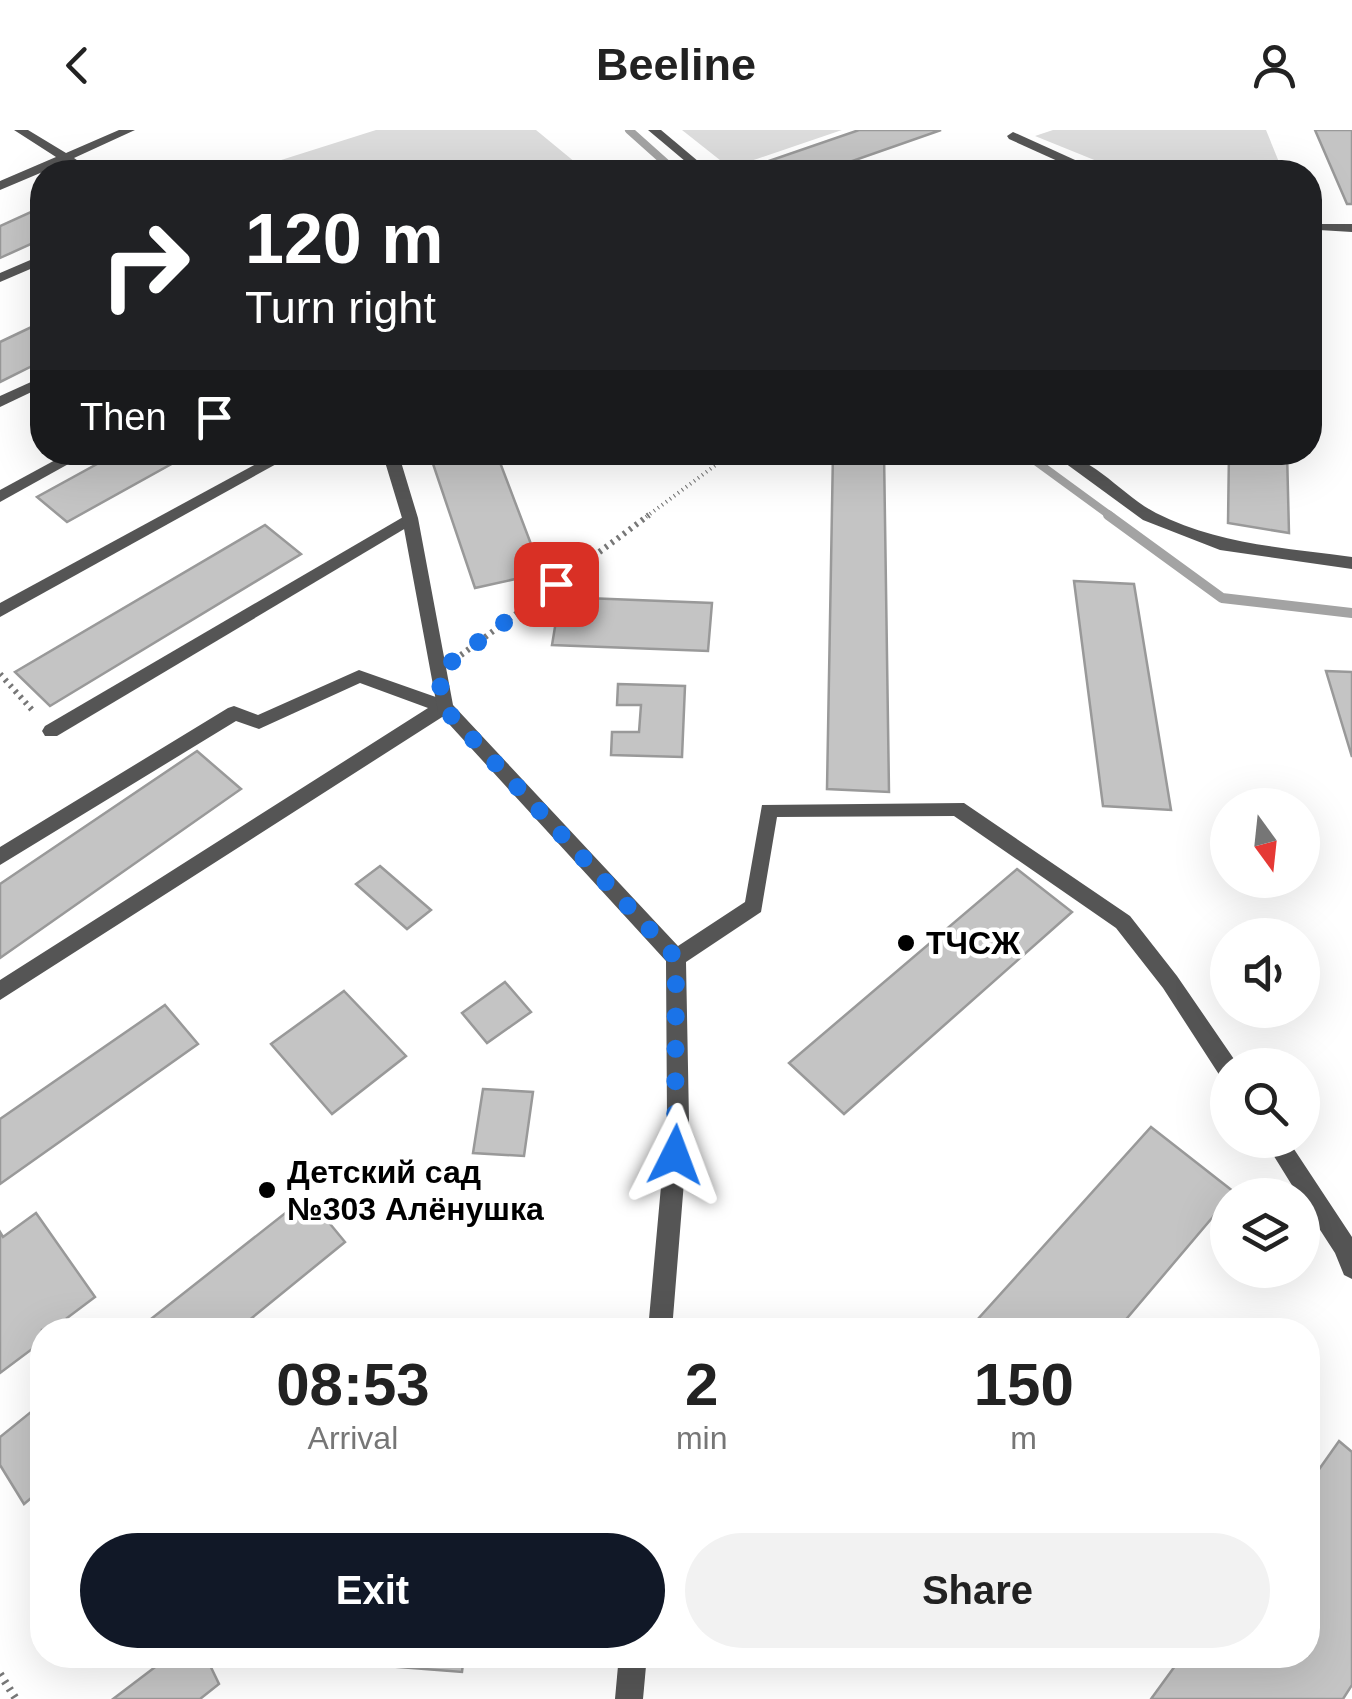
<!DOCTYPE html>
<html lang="en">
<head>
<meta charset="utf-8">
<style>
	:root { --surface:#fff; --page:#f2f2f2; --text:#222; --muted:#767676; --accent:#111827 }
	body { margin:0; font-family:Arial,sans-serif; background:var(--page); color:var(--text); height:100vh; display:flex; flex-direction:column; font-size:38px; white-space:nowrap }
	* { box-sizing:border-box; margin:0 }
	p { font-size:32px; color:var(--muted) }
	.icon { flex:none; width:55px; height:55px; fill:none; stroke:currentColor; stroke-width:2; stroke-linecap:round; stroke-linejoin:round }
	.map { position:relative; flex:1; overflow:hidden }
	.sheet { position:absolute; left:30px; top:1188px; width:1290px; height:350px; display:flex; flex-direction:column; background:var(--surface); border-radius:40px; box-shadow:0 10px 40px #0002 }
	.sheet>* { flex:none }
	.hud { position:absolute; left:30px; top:30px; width:1292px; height:305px; border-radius:40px; box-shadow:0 10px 40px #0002; background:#202124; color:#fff; overflow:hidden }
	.needle { width:65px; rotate:165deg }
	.controls { position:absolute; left:1210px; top:658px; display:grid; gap:20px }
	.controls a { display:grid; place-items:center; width:110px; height:110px; border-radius:50%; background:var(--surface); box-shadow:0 10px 40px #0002; font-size:50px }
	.pin { position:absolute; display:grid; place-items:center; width:85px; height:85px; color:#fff; margin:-42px; border-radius:20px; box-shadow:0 5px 15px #0006 }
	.me { position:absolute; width:110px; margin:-55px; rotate:3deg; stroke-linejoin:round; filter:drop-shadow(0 0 8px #0008) }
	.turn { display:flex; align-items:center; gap:35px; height:210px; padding:0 50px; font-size:45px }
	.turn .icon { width:130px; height:130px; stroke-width:2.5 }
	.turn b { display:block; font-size:70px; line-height:85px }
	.then { display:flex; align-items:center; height:95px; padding:0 50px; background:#0003; gap:20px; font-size:38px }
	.eta { display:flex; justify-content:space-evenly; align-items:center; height:170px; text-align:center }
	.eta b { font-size:60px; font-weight:700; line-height:70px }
	.action { display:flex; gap:20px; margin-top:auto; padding:20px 50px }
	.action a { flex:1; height:115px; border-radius:60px; background:var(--accent); color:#fff; font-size:40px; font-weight:700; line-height:115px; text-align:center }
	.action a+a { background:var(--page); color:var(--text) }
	header { display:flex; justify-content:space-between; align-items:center; height:130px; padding:0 50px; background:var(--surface); font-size:45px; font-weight:700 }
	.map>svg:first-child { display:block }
	.green { fill:#dcdcdc }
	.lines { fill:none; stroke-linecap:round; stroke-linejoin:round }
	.stream-far1 { stroke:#a3a3a3; stroke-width:8 }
	.stream { stroke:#a3a3a3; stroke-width:10 }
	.building { fill:#c4c4c4; stroke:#999; stroke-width:2.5 }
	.path-far2 { stroke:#777; stroke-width:4; stroke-dasharray:1 4; stroke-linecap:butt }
	.path-far1 { stroke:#777; stroke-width:6; stroke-dasharray:2.5 5; stroke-linecap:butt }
	.path { stroke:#777; stroke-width:8; stroke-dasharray:2.5 6; stroke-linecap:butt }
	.service { fill:#555; fill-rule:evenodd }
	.minor { fill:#555; fill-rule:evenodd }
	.route { stroke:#1a73e8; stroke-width:18; stroke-dasharray:0 32.4 }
	.poi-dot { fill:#000; stroke:#fff; stroke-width:4 }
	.labels { text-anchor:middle; stroke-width:9; stroke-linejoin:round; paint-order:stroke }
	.poi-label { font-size:32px; font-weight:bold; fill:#000; stroke:#fff; text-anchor:start }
</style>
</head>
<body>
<header><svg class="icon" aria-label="back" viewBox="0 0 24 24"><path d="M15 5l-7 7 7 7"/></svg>Beeline<svg class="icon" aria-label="person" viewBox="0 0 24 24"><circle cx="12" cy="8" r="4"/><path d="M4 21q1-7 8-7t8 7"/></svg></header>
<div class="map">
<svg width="1352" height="1569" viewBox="0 0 1352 1569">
	<rect width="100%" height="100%" fill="#fff"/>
	<g class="green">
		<polygon points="376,0 536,0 587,42 289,42 278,31"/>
		<polygon points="682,0 842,0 730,38"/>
		<polygon points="1053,0 1266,0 1283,42 1124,42 1035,6"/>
	</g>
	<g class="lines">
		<g class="stream-far1">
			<polyline points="629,0 676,42"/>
			<polyline points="1023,322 1112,387"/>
		</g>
		<polyline class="stream" points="1108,385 1222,468 1352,483"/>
	</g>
	<g class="building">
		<polygon points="859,0 941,0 821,42 737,42"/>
		<polygon points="1315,0 1352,0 1352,74 1347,74"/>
		<polygon points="42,77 42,109 0,128 0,96"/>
		<polygon points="42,192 42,231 0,252 0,212"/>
		<polygon points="119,322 193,322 67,392 37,367"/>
		<polygon points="429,322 496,322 542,443 475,458"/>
		<polygon points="833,322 884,322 889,662 827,659"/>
		<polygon points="1229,322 1287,322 1289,403 1228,393"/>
		<polygon points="265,395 301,424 50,576 15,542"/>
		<polygon points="1074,451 1134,454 1171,680 1103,676"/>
		<polygon points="560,467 712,473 708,521 552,515"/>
		<polygon points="1326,541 1352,542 1352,627"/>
		<polygon points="618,554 685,556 682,627 611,625 612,602 639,602 641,575 617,575"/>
		<polygon points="197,621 241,659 0,828 0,754"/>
		<polygon points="380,736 431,780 407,799 356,754"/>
		<polygon points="1017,739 1072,782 844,984 789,933"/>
		<polygon points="505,852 531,882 487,913 462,883"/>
		<polygon points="344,861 406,926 332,984 271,914"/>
		<polygon points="165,875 198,914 0,1054 0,989"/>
		<polygon points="483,959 533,962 524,1026 473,1023"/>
		<polygon points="1151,997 1234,1062 1117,1200 968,1200"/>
		<polygon points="307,1066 345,1112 237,1200 137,1200"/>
		<polygon points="36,1083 95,1167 67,1188 75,1200 42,1200 42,1235 32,1219 0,1243 0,1102 3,1107"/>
		<polygon points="42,1273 42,1359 24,1374 0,1335 0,1307"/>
		<polygon points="1339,1311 1352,1322 1352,1555 1343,1569 1151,1569 1183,1525 1308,1525 1308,1355"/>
		<polygon points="171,1525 205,1525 219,1554 200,1569 113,1569"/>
		<polygon points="389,1525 464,1525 462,1542 387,1536"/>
	</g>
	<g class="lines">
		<polyline class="path-far2" points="646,387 733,322"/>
		<g class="path-far1">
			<polyline points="461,525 649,385"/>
			<polyline points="0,544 34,582"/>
		</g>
		<polyline class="path" points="0,1544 16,1569"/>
		<g class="service">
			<polygon points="1013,2 1095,39 1097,42 1082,42 1009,9 1007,6"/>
			<polygon points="42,125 42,134 0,152 0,143"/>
			<polygon points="42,247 42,257 0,277 0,266"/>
			<polygon points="70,322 90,322 0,372 0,360"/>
			<polygon points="278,322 298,322 0,487 0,473"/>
			<polygon points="410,383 416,384 416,392 57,606 45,606 42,601 45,596"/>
			<polygon points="359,540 450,572 453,577 450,582 0,870 0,850 428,578 360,553 259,599 236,591 0,735 0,717 228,578 234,576 258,585"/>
		</g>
		<g class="minor">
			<polygon points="14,0 28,0 66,23 119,0 135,0 74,28 94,42 80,42 64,33 0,60 0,51 56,27"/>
			<polygon points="648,0 661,0 711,42 698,42"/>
			<polygon points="1319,94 1352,94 1352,102 1319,100"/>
			<polygon points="382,322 398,322 418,388 453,575 678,816 745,772 762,675 964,673 1130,786 1177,846 1236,932 1237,935 1228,935 1228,949 1220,946 1163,858 1116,798 954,686 777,687 761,782 686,832 689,990 672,1200 648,1200 667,990 666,831 438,582 402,388"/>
			<path d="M1050,322C1090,322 1121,365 1156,383C1217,414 1285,418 1352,427V439L1220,420L1143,390Z"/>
			<polygon points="1264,1010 1288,1010 1352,1107 1352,1149 1344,1145 1335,1123 1302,1072 1302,1065 1298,1065"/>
			<polygon points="619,1525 647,1525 643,1569 615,1569"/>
		</g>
	</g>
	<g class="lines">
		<polyline class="route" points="556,454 438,542 444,578 676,828 675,1025"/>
	</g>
	<g class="poi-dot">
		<circle cx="906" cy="813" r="10"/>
		<circle cx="267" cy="1060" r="10"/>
	</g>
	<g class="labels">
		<g class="poi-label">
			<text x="926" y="824">ТЧСЖ</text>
			<text x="287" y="1053">Детский сад<tspan x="287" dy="37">№303 Алёнушка</tspan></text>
		</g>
	</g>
</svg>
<div class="controls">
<a><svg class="needle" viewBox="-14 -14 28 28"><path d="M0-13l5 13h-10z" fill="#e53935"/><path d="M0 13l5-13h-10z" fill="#767676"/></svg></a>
<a><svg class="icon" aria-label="sound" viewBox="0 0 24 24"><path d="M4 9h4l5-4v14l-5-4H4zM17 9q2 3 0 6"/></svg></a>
<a><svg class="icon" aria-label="search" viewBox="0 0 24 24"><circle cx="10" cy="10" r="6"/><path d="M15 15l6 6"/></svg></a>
<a><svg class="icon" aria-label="layers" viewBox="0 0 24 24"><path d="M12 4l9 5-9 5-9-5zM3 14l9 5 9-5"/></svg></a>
</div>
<div class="pin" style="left:556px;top:454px;background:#d93025"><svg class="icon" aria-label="arrive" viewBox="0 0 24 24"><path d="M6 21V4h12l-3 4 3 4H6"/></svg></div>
<svg class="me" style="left:675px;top:1025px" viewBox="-20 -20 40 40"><path d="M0-17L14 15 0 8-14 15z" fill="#1a73e8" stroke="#fff" stroke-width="4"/></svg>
<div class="hud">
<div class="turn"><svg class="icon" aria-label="right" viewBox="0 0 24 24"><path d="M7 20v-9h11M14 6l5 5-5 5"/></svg><div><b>120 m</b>Turn right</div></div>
<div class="then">Then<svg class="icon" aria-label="arrive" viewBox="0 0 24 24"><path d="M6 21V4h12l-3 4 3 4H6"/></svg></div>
</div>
<section class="sheet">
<div class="eta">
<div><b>08:53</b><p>Arrival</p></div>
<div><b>2</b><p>min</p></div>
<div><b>150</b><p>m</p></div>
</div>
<div class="action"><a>Exit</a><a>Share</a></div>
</section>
</div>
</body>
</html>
